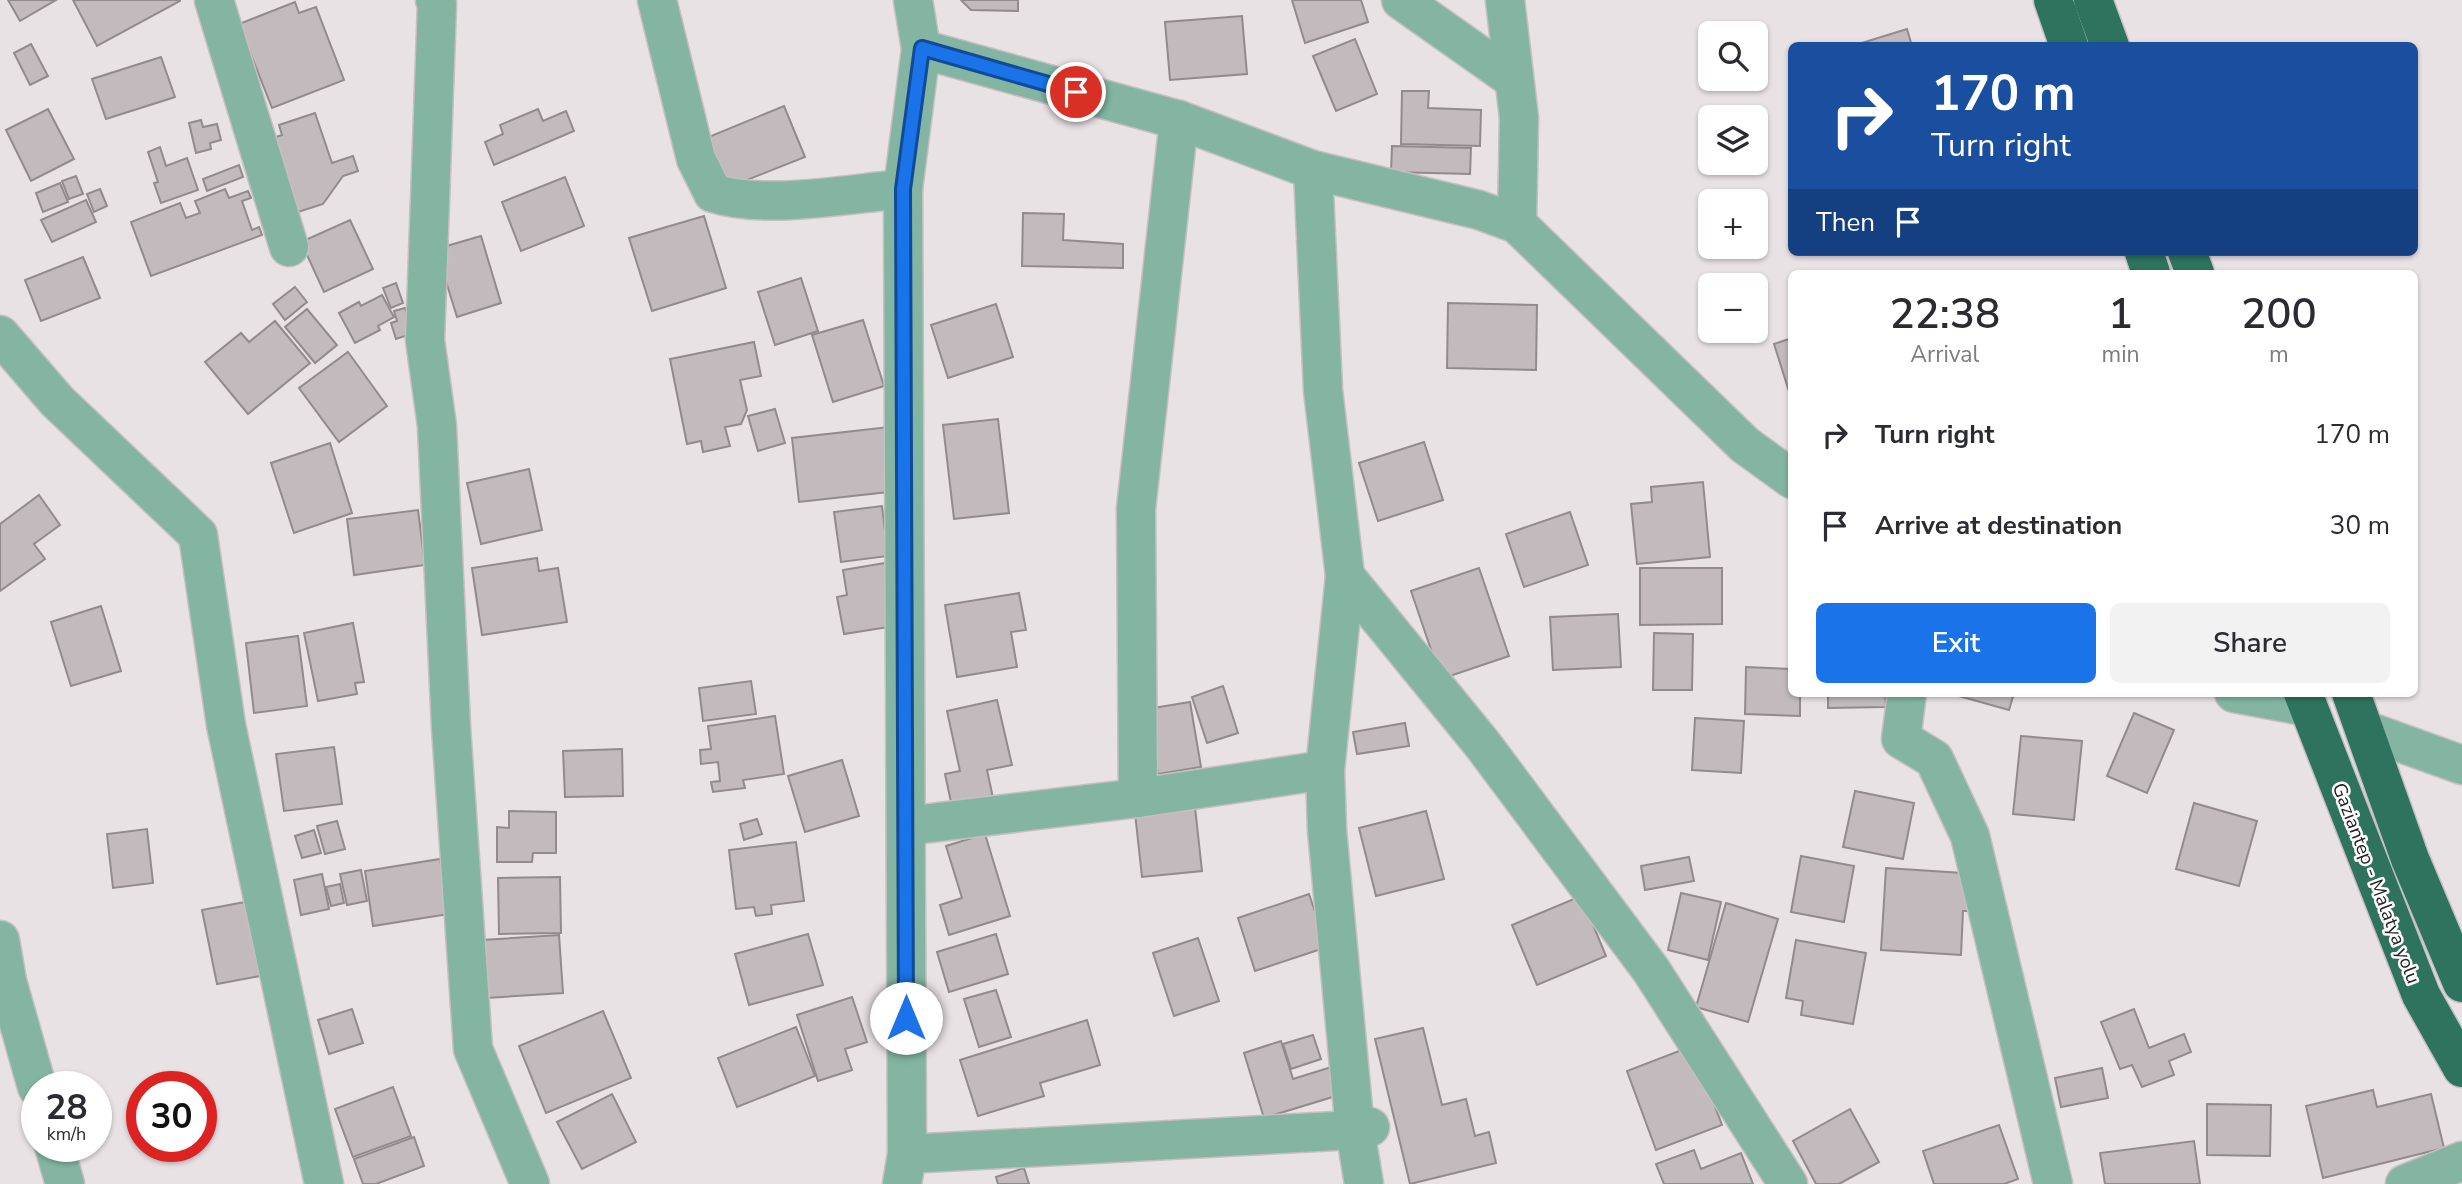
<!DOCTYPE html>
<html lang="en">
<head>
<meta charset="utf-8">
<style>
	:root { --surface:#fff; --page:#f2f2f3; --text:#2b2b33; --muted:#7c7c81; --accent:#1a73e8 }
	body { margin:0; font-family:"Nunito Sans",sans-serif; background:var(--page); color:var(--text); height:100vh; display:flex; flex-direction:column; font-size:26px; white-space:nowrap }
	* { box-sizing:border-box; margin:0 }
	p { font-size:23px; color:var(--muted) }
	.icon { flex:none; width:38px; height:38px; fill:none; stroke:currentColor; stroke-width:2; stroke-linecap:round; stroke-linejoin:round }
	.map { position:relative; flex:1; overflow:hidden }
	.sheet { position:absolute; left:1788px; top:270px; width:630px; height:427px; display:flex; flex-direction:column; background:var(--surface); border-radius:10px; box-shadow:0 2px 5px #0004 }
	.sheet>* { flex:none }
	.top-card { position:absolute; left:1788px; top:42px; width:630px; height:214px; border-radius:10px; box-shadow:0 2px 5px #0004; background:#1a4fa0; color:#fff; overflow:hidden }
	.tools { position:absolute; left:1698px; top:21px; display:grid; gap:14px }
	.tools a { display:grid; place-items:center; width:70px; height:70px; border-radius:10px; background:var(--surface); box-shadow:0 2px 5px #0004; font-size:35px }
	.speed { position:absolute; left:21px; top:1071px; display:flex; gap:14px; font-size:35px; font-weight:700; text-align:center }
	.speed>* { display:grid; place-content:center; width:91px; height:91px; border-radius:50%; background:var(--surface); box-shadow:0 2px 5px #0004; line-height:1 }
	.speed small { font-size:18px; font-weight:400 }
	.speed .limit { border:10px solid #d22; background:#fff; color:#111 }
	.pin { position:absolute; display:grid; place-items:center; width:60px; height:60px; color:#fff; margin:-30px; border:4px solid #fff; border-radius:50%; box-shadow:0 2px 7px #0007 }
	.me { position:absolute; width:77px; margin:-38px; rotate:0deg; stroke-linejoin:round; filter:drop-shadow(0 0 5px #0008) }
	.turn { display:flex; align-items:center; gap:24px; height:147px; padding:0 28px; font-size:32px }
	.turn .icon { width:91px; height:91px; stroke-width:2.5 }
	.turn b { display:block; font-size:49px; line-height:60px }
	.then { display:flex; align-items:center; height:66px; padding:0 28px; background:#0003; gap:14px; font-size:26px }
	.eta { display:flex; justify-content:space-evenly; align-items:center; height:119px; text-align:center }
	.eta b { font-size:42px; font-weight:600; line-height:49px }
	.primary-button { display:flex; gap:14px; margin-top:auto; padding:14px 28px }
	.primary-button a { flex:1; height:80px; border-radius:10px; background:var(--accent); color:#fff; font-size:28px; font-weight:600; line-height:80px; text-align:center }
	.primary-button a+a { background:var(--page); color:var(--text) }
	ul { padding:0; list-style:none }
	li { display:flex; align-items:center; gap:21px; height:91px; padding:0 28px }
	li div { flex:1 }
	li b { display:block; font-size:26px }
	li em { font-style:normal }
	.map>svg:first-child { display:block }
	.building { fill:#c2babc; stroke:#928a8c; stroke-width:2 }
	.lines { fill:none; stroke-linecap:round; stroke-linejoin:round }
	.minor-casing { stroke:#c6bfc1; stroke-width:41 }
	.highway-casing { stroke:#c6bfc1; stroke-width:41 }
	.minor { stroke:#83b5a2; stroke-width:38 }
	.highway { stroke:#2d735d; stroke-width:38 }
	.route-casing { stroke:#114b97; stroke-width:18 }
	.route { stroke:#1a73e8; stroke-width:12 }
	.labels { text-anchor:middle; stroke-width:5; stroke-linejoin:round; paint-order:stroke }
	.street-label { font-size:19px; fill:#242122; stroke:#fff }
</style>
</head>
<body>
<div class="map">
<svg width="2462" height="1184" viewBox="0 0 2462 1184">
	<rect width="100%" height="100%" fill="#e9e2e4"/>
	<g class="building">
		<polygon points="8,0 56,0 20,21"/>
		<polygon points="73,0 180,0 180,1 97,46"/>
		<polygon points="961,0 1018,0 1018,11 971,10"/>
		<polygon points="1292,0 1361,0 1368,22 1305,43"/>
		<polygon points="295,2 299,13 316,7 344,80 272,108 239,24"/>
		<polygon points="1242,16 1247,74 1170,80 1165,22"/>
		<polygon points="1907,29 1912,46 1852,46"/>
		<polygon points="1355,39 1377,94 1336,111 1313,56"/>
		<polygon points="31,44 48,76 30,85 14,53"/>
		<polygon points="161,57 175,97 106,119 92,79"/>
		<polygon points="1402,91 1429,91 1428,108 1481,110 1480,146 1401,144"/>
		<polygon points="784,106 805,157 719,191 699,141"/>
		<polygon points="48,109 74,159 31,181 6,130"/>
		<polygon points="538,109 543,121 566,111 574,131 494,165 485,142 503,134 500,125"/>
		<polygon points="315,113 332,163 353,156 358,171 343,176 323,204 298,212 273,138 282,135 279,125"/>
		<polygon points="201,120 203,127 217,124 221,140 210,143 211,149 196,153 189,123"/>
		<polygon points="1392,146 1471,148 1470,174 1391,172"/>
		<polygon points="160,147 166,166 187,158 198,190 161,203 154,183 158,182 148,152"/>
		<polygon points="239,165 243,177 207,191 203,179"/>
		<polygon points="76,176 83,194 69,199 62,181"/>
		<polygon points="565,177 584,226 521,251 502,202"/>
		<polygon points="60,183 68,202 43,212 36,193"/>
		<polygon points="100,189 107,206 94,212 87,194"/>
		<polygon points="225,189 229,198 248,191 251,198 242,201 252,230 259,227 262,235 151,276 131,222 180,203 186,218 200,213 195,201"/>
		<polygon points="86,200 96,222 52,242 41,220"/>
		<polygon points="1023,213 1064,214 1063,240 1123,244 1123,268 1022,266"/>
		<polygon points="704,216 726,288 652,311 629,238"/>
		<polygon points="350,220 373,269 324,292 301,242"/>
		<polygon points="481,236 501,303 457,317 436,249"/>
		<polygon points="83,257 100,298 41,321 25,280"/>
		<polygon points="801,278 818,331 775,345 758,292"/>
		<polygon points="396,283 403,303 391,308 383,288"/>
		<polygon points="295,287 307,302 285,320 273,304"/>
		<polygon points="382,295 394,317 378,326 380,330 355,343 339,313 359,302 361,306"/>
		<polygon points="1448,303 1537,305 1536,370 1447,368"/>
		<polygon points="996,304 1013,357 948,378 931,325"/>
		<polygon points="405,308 414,333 396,339 391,323 397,321 394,311"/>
		<polygon points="307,309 337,345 315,363 285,327"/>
		<polygon points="863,320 884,386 833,402 812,335"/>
		<polygon points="275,321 310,363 248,414 205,362 241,333 249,342"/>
		<polygon points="1792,338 1792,401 1774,344"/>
		<polygon points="754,342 761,376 740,380 747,410 741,424 725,427 730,446 703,452 701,441 687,444 670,359"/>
		<polygon points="348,352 387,406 339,442 299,388"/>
		<polygon points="775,409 785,443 758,451 748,416"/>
		<polygon points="998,419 1009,513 954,519 943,425"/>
		<polygon points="889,427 897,491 799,502 792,438"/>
		<polygon points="1424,442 1443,500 1378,521 1359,463"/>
		<polygon points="330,443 352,513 294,533 271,463"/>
		<polygon points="529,469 542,530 481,544 467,483"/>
		<polygon points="1703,482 1710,557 1637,564 1631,504 1652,502 1651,487"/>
		<polygon points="39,495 60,525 34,544 45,559 0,591 0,524"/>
		<polygon points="882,506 888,556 841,562 834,512"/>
		<polygon points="418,510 425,565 354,575 347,519"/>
		<polygon points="1570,512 1588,565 1524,587 1506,534"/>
		<polygon points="537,558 539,571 558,568 567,622 482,635 472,568"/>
		<polygon points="885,563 895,626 844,634 837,597 847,595 843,570"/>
		<polygon points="1479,568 1509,656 1441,679 1411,591"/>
		<polygon points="1640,568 1722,568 1722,624 1640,625"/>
		<polygon points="1019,593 1026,630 1011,632 1017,667 957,677 945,605"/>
		<polygon points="101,606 121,671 71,686 51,622"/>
		<polygon points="1618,614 1621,667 1553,670 1550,617"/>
		<polygon points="353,623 364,682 355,683 357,694 318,701 304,633"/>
		<polygon points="1654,633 1693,634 1692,690 1653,690"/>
		<polygon points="298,636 307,706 254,713 246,643"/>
		<polygon points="1746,667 1792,669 1792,693 1800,693 1800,716 1745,714"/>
		<polygon points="751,681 756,714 703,721 699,688"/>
		<polygon points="1223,686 1238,733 1207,743 1192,697"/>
		<polygon points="1828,693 1885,693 1886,707 1828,708"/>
		<polygon points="1948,693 2014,693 2009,710"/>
		<polygon points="997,700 1012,765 987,770 995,807 954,816 945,774 960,771 947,711"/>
		<polygon points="1190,702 1201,767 1158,774 1147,709"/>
		<polygon points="2134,713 2174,730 2147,793 2107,776"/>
		<polygon points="775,716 784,774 743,780 745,788 713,792 711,782 720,781 718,762 701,764 700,750 711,749 708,726"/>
		<polygon points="1695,718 1744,721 1741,773 1692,770"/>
		<polygon points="1405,723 1409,746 1357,754 1353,732"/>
		<polygon points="2021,736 2082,741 2074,820 2013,814"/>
		<polygon points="334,747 342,804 284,811 276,754"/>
		<polygon points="622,749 623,796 565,797 563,751"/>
		<polygon points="842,760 859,816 805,832 788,776"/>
		<polygon points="1855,791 1914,803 1903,859 1843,847"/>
		<polygon points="2194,803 2257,821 2239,886 2176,869"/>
		<polygon points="1195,807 1202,871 1142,877 1135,813"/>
		<polygon points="509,811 556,812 556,853 533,853 532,862 497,862 497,827 509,828"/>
		<polygon points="1426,811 1444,879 1376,896 1359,828"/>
		<polygon points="757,819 762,834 744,840 740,824"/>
		<polygon points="337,821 345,849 325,854 317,826"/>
		<polygon points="147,829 153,883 113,888 107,834"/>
		<polygon points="314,830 321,853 302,858 295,836"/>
		<polygon points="985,834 1010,916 949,935 940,905 962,898 946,846"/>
		<polygon points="796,842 804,901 771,905 772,914 756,916 754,907 736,909 729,850"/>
		<polygon points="1801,856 1854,866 1844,922 1791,912"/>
		<polygon points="1689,857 1694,881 1645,890 1641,866"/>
		<polygon points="440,859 449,914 373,926 365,871"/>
		<polygon points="1886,868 1978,874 1975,911 1963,911 1961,955 1881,950"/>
		<polygon points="361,870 367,901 347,905 340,874"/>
		<polygon points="322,874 329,909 301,915 294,880"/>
		<polygon points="560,877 561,933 499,934 498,878"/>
		<polygon points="340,884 344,903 331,906 326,887"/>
		<polygon points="1681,893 1721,902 1708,960 1668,950"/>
		<polygon points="1309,894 1327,947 1255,971 1238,918"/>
		<polygon points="1581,896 1606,956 1537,985 1512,925"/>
		<polygon points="245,902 260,976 217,984 202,910"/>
		<polygon points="1726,903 1778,919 1748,1022 1696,1007"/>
		<polygon points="808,934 823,985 749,1005 735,954"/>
		<polygon points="996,934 1008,974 949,992 937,952"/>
		<polygon points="559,935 563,993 487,998 483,940"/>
		<polygon points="1198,938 1219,1001 1174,1016 1153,953"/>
		<polygon points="1796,940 1866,953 1853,1024 1801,1015 1803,1001 1786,998"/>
		<polygon points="996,990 1011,1037 979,1047 964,999"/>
		<polygon points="852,997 867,1042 845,1049 852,1070 818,1081 797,1015"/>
		<polygon points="352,1009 363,1043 329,1054 318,1020"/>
		<polygon points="2134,1009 2149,1048 2184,1034 2191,1052 2169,1061 2174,1075 2142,1087 2132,1065 2120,1069 2101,1022"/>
		<polygon points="603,1011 631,1078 546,1113 519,1046"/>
		<polygon points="1087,1020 1100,1065 1040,1083 1044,1096 978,1116 960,1060"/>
		<polygon points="796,1027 815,1076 737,1107 718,1058"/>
		<polygon points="1423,1028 1442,1105 1466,1099 1475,1136 1489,1132 1496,1163 1410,1184 1375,1039"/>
		<polygon points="1313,1035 1321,1059 1291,1069 1283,1044"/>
		<polygon points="1281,1041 1293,1079 1341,1064 1349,1092 1264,1118 1244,1053"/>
		<polygon points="1692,1046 1722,1125 1656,1150 1627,1071"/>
		<polygon points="2102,1068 2108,1098 2061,1107 2055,1078"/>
		<polygon points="393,1087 411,1136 353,1157 335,1109"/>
		<polygon points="2373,1090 2377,1107 2431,1094 2444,1148 2323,1178 2306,1106"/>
		<polygon points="612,1094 636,1142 582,1169 557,1122"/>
		<polygon points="2207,1104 2271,1105 2270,1156 2207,1155"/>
		<polygon points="1850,1109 1879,1162 1839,1184 1816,1184 1793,1141"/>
		<polygon points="1999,1125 2018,1179 2004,1184 1934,1184 1923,1151"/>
		<polygon points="414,1137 424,1166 376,1184 363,1184 354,1159"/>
		<polygon points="2194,1141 2200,1184 2105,1184 2100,1153"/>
		<polygon points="1694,1150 1701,1169 1741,1153 1753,1184 1664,1184 1656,1164"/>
		<polygon points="1024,1168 1029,1184 998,1184 996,1177"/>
	</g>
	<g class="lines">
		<g class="minor-casing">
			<g id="minor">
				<polyline points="214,0 289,247"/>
				<polyline points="435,0 437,4 425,340 437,426 451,727 473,1049 530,1184"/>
				<path d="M657,0L696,159L713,193C765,210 847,194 903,189"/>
				<polyline points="1401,0 1513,79"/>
				<polyline points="1505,0 1519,118 1517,224"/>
				<polyline points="921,49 1179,120 1313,170 1479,210 1517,224 1745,445 1792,479"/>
				<polyline points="1313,170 1323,390 1345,576 1325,770 1327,830 1355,1130 1364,1184"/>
				<polyline points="0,335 57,401 198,535 226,725 324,1184"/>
				<polyline points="1345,576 1483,745 1651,970 1788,1184"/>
				<polyline points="1907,693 1901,739 1934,759 1970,836 2053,1184"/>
				<polyline points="2234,693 2308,707"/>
				<polyline points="2365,730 2462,765"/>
				<polyline points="1138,798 1136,509 1179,120"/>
				<polyline points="906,826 1138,798 1325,770"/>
				<polyline points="0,940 7,981 37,1087"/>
				<polyline points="54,1146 65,1184"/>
				<polyline points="907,1154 1355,1130 1370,1127"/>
				<polyline points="902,1184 907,1154 903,189 921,49 913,0"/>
				<polyline points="2405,1184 2462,1161"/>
			</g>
		</g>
		<g class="highway-casing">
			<g id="highway">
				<polyline points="2053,0 2069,46"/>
				<polyline points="2093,0 2110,46"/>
				<polyline points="2144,252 2151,273"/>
				<polyline points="2187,252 2195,273"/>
				<polyline points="2303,693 2421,995 2462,1068"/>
				<polyline points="2351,693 2410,859 2462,983"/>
			</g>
		</g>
		<use href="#minor" class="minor"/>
		<use href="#highway" class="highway"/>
	</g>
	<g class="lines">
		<g class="route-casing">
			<polyline id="route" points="906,1018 903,189 922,48 1076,92"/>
		</g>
		<use href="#route" class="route"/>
	</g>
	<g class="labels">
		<g class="street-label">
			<text transform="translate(2377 883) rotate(69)" y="7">Gaziantep - Malatya yolu</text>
		</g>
	</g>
</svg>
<div class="tools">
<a><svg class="icon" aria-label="search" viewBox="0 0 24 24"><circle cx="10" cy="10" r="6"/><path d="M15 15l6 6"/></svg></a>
<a><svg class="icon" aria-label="layers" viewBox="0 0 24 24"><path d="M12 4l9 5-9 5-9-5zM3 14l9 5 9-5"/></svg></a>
<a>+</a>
<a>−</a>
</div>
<div class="speed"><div>28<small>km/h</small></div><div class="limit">30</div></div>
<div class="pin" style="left:1076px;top:92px;background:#d93025"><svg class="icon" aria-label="arrive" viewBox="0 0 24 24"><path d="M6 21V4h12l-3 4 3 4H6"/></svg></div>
<svg class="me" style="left:906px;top:1018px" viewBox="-20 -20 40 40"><circle r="19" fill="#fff"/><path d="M0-13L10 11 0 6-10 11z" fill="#1a73e8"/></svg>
<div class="top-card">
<div class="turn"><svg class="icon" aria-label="right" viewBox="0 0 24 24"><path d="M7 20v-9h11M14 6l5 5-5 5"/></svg><div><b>170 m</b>Turn right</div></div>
<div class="then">Then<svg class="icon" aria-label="arrive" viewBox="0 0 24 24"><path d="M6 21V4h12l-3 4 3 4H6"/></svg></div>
</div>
<section class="sheet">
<div class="eta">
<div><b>22:38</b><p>Arrival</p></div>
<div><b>1</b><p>min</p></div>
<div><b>200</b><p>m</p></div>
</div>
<ul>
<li><svg class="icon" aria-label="right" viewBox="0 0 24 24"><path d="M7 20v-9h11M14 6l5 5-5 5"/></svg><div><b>Turn right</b></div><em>170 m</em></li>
<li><svg class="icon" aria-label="arrive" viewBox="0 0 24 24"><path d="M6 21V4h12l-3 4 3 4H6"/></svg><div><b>Arrive at destination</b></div><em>30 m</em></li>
</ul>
<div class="primary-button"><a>Exit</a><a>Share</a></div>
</section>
</div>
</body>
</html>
